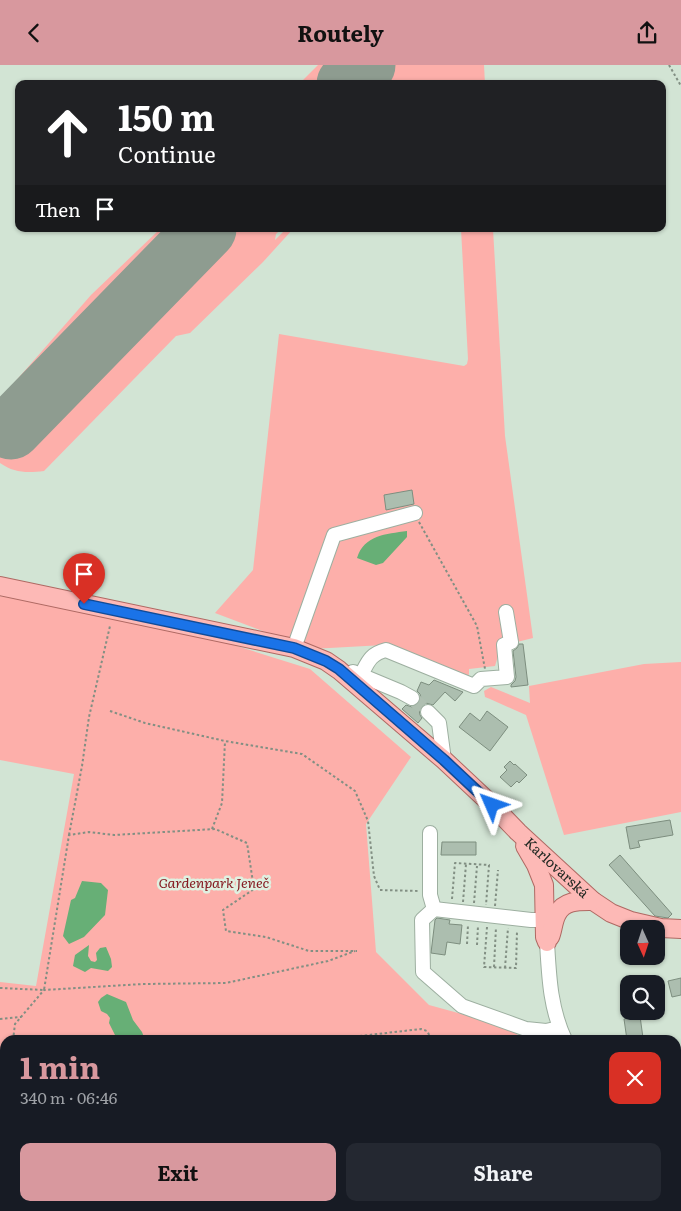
<!DOCTYPE html>
<html lang="en">
<head>
<meta charset="utf-8">
<style>
	:root { --surface:#171b24; --page:#242831; --text:#f1f3f6; --muted:#9ea1a6; --accent:#d8989e }
	body { margin:0; font-family:Literata,serif; background:var(--page); color:var(--text); height:100vh; display:flex; flex-direction:column; font-size:19px; white-space:nowrap }
	* { box-sizing:border-box; margin:0 }
	p { font-size:16px; color:var(--muted) }
	.icon { flex:none; width:28px; height:28px; fill:none; stroke:currentColor; stroke-width:2; stroke-linecap:round; stroke-linejoin:round }
	.map { position:relative; flex:1; overflow:hidden }
	.side { position:absolute; left:0px; top:970px; width:681px; height:176px; display:flex; flex-direction:column; background:var(--surface); border-radius:15px 15px 0 0; box-shadow:0 1px 4px #0004 }
	.side>* { flex:none }
	.guide { position:absolute; left:15px; top:15px; width:651px; height:152px; border-radius:10px; box-shadow:0 1px 4px #0004; background:#202124; color:#fff; overflow:hidden }
	.needle { width:32px; rotate:177deg }
	.tools { position:absolute; left:620px; top:855px; display:grid; gap:10px }
	.tools a { display:grid; place-items:center; width:45px; height:45px; border-radius:10px; background:var(--surface); box-shadow:0 1px 4px #0004; font-size:25px }
	.pin { position:absolute; display:grid; place-items:center; width:42px; height:42px; color:#fff; margin:-51px -21px; border-radius:50% 50% 50% 0; rotate:-45deg; box-shadow:0 0 5px #0007 }
	.pin .icon { rotate:45deg }
	.me { position:absolute; width:55px; margin:-28px; rotate:313deg; stroke-linejoin:round; filter:drop-shadow(0 0 4px #0008) }
	.turn { display:flex; align-items:center; gap:18px; height:105px; padding:0 20px; font-size:22px }
	.turn .icon { width:65px; height:65px; stroke-width:2.5 }
	.turn b { display:block; font-size:35px; line-height:42px }
	.then { display:flex; align-items:center; height:48px; padding:0 20px; background:#0003; gap:10px; font-size:19px }
	.round { display:grid; place-items:center; flex:none; width:52px; height:52px; border-radius:10px; background:var(--page) }
	.summary { display:flex; align-items:center; justify-content:space-between; height:85px; padding:0 20px }
	h1 { font-size:30px; font-weight:700; line-height:38px; color:var(--accent) }
	.cta { display:flex; gap:10px; margin-top:auto; padding:10px 20px }
	.cta a { flex:1; height:58px; border-radius:10px; background:var(--accent); color:#111; font-size:20px; font-weight:700; line-height:58px; text-align:center }
	.cta a+a { background:var(--page); color:var(--text) }
	header { display:flex; justify-content:space-between; align-items:center; height:65px; padding:0 20px; background:var(--accent); color:#111; font-size:22px; font-weight:700 }
	.map>svg:first-child { display:block }
	.built { fill:#c2d9c6 }
	.green { fill:#fdafaa }
	.water { fill:#67af76 }
	.lines { fill:none; stroke-linecap:round; stroke-linejoin:round }
	.stream { stroke:#67af76; stroke-width:2.5 }
	.runway { stroke:#8e9c90; stroke-width:61 }
	.building { fill:#acbeaf; stroke:#7d8e7f }
	.minor-tunnel { stroke:#afbfb1; stroke-width:14; stroke-dasharray:14 7; stroke-linecap:butt }
	.minor-casing { stroke:#9dafa0; stroke-width:16 }
	.major-casing { stroke:#af6963; stroke-width:20 }
	.path { stroke:#828f83; stroke-width:2; stroke-dasharray:2.5 2.5; stroke-linecap:butt }
	.minor { stroke:#fff; stroke-width:14 }
	.major { stroke:#fdb9b6; stroke-width:18 }
	.route-casing { stroke:#114b97; stroke-width:12 }
	.route { stroke:#1a73e8; stroke-width:9 }
	.labels { text-anchor:middle; stroke-width:5; stroke-linejoin:round; paint-order:stroke }
	.street-label { font-size:14px; fill:#222923; stroke:#dff1e1 }
	.park-label { font-size:14px; font-style:italic; fill:#861c22; stroke:#dff1e1 }
</style>
</head>
<body>
<header><svg class="icon" aria-label="back" viewBox="0 0 24 24"><path d="M15 5l-7 7 7 7"/></svg>Routely<svg class="icon" aria-label="share" viewBox="0 0 24 24"><path d="M12 15V3M7 8l5-5 5 5M5 13v7h14v-7"/></svg></header>
<div class="map">
<svg width="681" height="1146" viewBox="0 0 681 1146">
	<rect width="100%" height="100%" fill="#d2e4d4"/>
	<polygon class="built" points="676,1019 681,1019 681,1146 653,1146 652,1141 676,1141"/>
	<g class="green">
		<polygon points="318,0 484,0 485,19 299,19"/>
		<path d="M160,164H281L276,169L275,175L286,164H293L263,197L190,268L176,271L44,406C27,408 14,408 0,398V334L91,230Z"/>
		<polygon points="461,164 493,164 505,371 533,573 513,578 506,578 498,591 495,601 469,604 469,609 468,611 384,580 311,584 215,548 253,505 279,269 464,301 467,299 468,294"/>
		<polygon points="0,531 103,551 221,576 310,604 411,692 366,759 376,887 429,940 502,960 521,972 538,975 5,975 5,1141 626,1141 628,1146 0,1146 0,917 36,921 74,709 0,695"/>
		<polygon points="681,597 681,747 564,770 526,650 490,634 485,632 484,626 491,622 530,638 529,621 644,599"/>
	</g>
	<g class="water">
		<path d="M407,466V472L383,498L376,500L357,493C364,470 386,469 407,466Z"/>
		<polygon points="82,816 101,818 108,825 105,850 84,872 69,879 63,871 71,835 75,833"/>
		<polygon points="89,880 88,891 91,896 95,897 97,895 96,888 100,883 106,882 111,894 112,902 108,906 91,903 85,907 73,901 75,890"/>
		<polygon points="107,929 126,937 133,955 142,967 145,975 120,975 116,972 109,958 110,953 107,949 101,946 98,937 101,933"/>
	</g>
	<g class="lines">
		<g class="stream">
			<polyline points="676,999 681,998"/>
			<polyline points="0,1015 5,1016"/>
		</g>
		<g class="runway">
			<polyline points="347,19 365,0"/>
			<polyline points="11,364 206,164"/>
		</g>
	</g>
	<g class="building">
		<polygon points="412,425 414,439 386,445 384,430"/>
		<polygon points="519,579 523,579 528,620 511,622 511,620 515,616 516,612 513,586 517,583"/>
		<polygon points="434,615 463,627 455,636 445,627 433,640 426,638 422,641 419,645 420,650 422,653 418,658 402,644 406,640 412,642 417,640 420,637 421,633 420,629 417,626 421,617 429,620"/>
		<polygon points="487,646 508,662 490,686 459,662 470,648 480,656"/>
		<polygon points="510,696 514,700 515,699 527,710 519,718 517,716 511,722 500,712 507,705 504,702"/>
		<polygon points="670,755 673,770 638,776 640,782 630,784 626,762"/>
		<polygon points="442,777 476,777 476,790 441,790"/>
		<polygon points="620,790 672,849 668,853 655,851 609,800"/>
		<polygon points="437,853 450,855 449,859 462,860 460,879 447,877 445,890 431,888 435,855"/>
		<polygon points="681,913 681,930 672,932 668,916"/>
		<polygon points="640,951 643,973 627,975 624,954"/>
	</g>
	<g class="lines">
		<polyline class="minor-tunnel" points="412,633 428,647"/>
		<g class="minor-casing">
			<g id="minor">
				<polyline points="294,583 334,470 415,448"/>
				<polyline points="353,607 401,627 412,633"/>
				<path d="M361,610C368,597 370,589 386,585L474,621L481,614L507,612L504,580L511,577L506,547"/>
				<polyline points="428,647 439,658 444,695"/>
				<polyline points="430,768 430,830 434,844"/>
				<polyline points="544,855 531,855 434,844 422,855 423,907 462,941 526,964 546,966 559,963"/>
				<path d="M547,877C549,911 550,943 565,975"/>
				<polyline points="640,1141 641,1146"/>
			</g>
		</g>
		<g class="major-casing">
			<g id="major">
				<path id="s1" d="M0,521L294,583L326,596L339,605L444,695L492,740L518,767L593,836L611,848L631,856L661,863L681,864"/>
				<polyline points="525,781 536,800 544,820 545,872 547,877"/>
				<path d="M550,872C553,865 553,856 557,849C564,835 579,836 593,836"/>
			</g>
		</g>
		<g class="path">
			<polyline points="669,0 681,21"/>
			<polyline points="419,457 477,561 485,604"/>
			<polyline points="110,646 145,658 225,676 302,689 355,726 368,756 374,811 380,825 420,826"/>
			<polyline points="212,764 222,738 225,676"/>
			<polyline points="69,770 82,701 89,652 110,561"/>
			<polyline points="452,834 455,798 489,800 486,840"/>
			<polyline points="463,837 466,799"/>
			<polyline points="474,838 477,801"/>
			<polyline points="495,841 498,805"/>
			<polyline points="487,862 484,902 516,903 517,866"/>
			<polyline points="467,879 468,860"/>
			<polyline points="477,880 478,861"/>
			<polyline points="494,902 496,862"/>
			<polyline points="505,903 508,863"/>
			<polyline points="0,923 44,925 69,770 89,767 114,770 215,764 247,778 254,824 223,845 226,866 266,872 309,886 357,886"/>
			<polyline points="0,954 21,952"/>
			<polyline points="13,975 15,959 44,925 143,919 226,918 328,896 355,886"/>
			<polyline points="325,975 421,964 427,966 432,975"/>
			<polyline points="0,1005 5,1006"/>
			<path d="M5,1029C2,1052 0,1086 5,1107"/>
			<polyline points="21,1146 23,1141"/>
			<polyline points="22,1146 28,1141"/>
			<polyline points="80,1146 81,1144 102,1143 103,1141"/>
			<polyline points="610,1146 615,1141"/>
		</g>
		<use href="#minor" class="minor"/>
		<use href="#major" class="major"/>
	</g>
	<g class="lines">
		<g class="route-casing">
			<polyline id="route" points="84,539 294,583 326,596 339,604 444,695 492,740"/>
		</g>
		<use href="#route" class="route"/>
	</g>
	<g class="labels">
		<g class="street-label">
			<text dy="5" stroke="none"><textPath href="#s1" startOffset="645">Karlovarská</textPath></text>
		</g>
		<g class="park-label">
			<text x="214" y="823">Gardenpark Jeneč</text>
		</g>
	</g>
</svg>
<div class="tools">
<a><svg class="needle" viewBox="-14 -14 28 28"><path d="M0-13l5 13h-10z" fill="#e53935"/><path d="M0 13l5-13h-10z" fill="#9ea1a6"/></svg></a>
<a><svg class="icon" aria-label="search" viewBox="0 0 24 24"><circle cx="10" cy="10" r="6"/><path d="M15 15l6 6"/></svg></a>
</div>
<div class="pin" style="left:84px;top:539px;background:#d93025"><svg class="icon" aria-label="arrive" viewBox="0 0 24 24"><path d="M6 21V4h12l-3 4 3 4H6"/></svg></div>
<svg class="me" style="left:492px;top:740px" viewBox="-20 -20 40 40"><path d="M0-17L14 15 0 8-14 15z" fill="#1a73e8" stroke="#fff" stroke-width="4"/></svg>
<div class="guide">
<div class="turn"><svg class="icon" aria-label="ahead" viewBox="0 0 24 24"><path d="M12 20V5M6 11l6-6 6 6"/></svg><div><b>150 m</b>Continue</div></div>
<div class="then">Then<svg class="icon" aria-label="arrive" viewBox="0 0 24 24"><path d="M6 21V4h12l-3 4 3 4H6"/></svg></div>
</div>
<section class="side">
<div class="summary"><div><h1>1 min</h1><p>340 m · 06:46</p></div><a class="round" style="background:#d93025;color:#fff"><svg class="icon" aria-label="close" viewBox="0 0 24 24"><path d="M6 6l12 12M18 6L6 18"/></svg></a></div>
<div class="cta"><a>Exit</a><a>Share</a></div>
</section>
</div>
</body>
</html>
